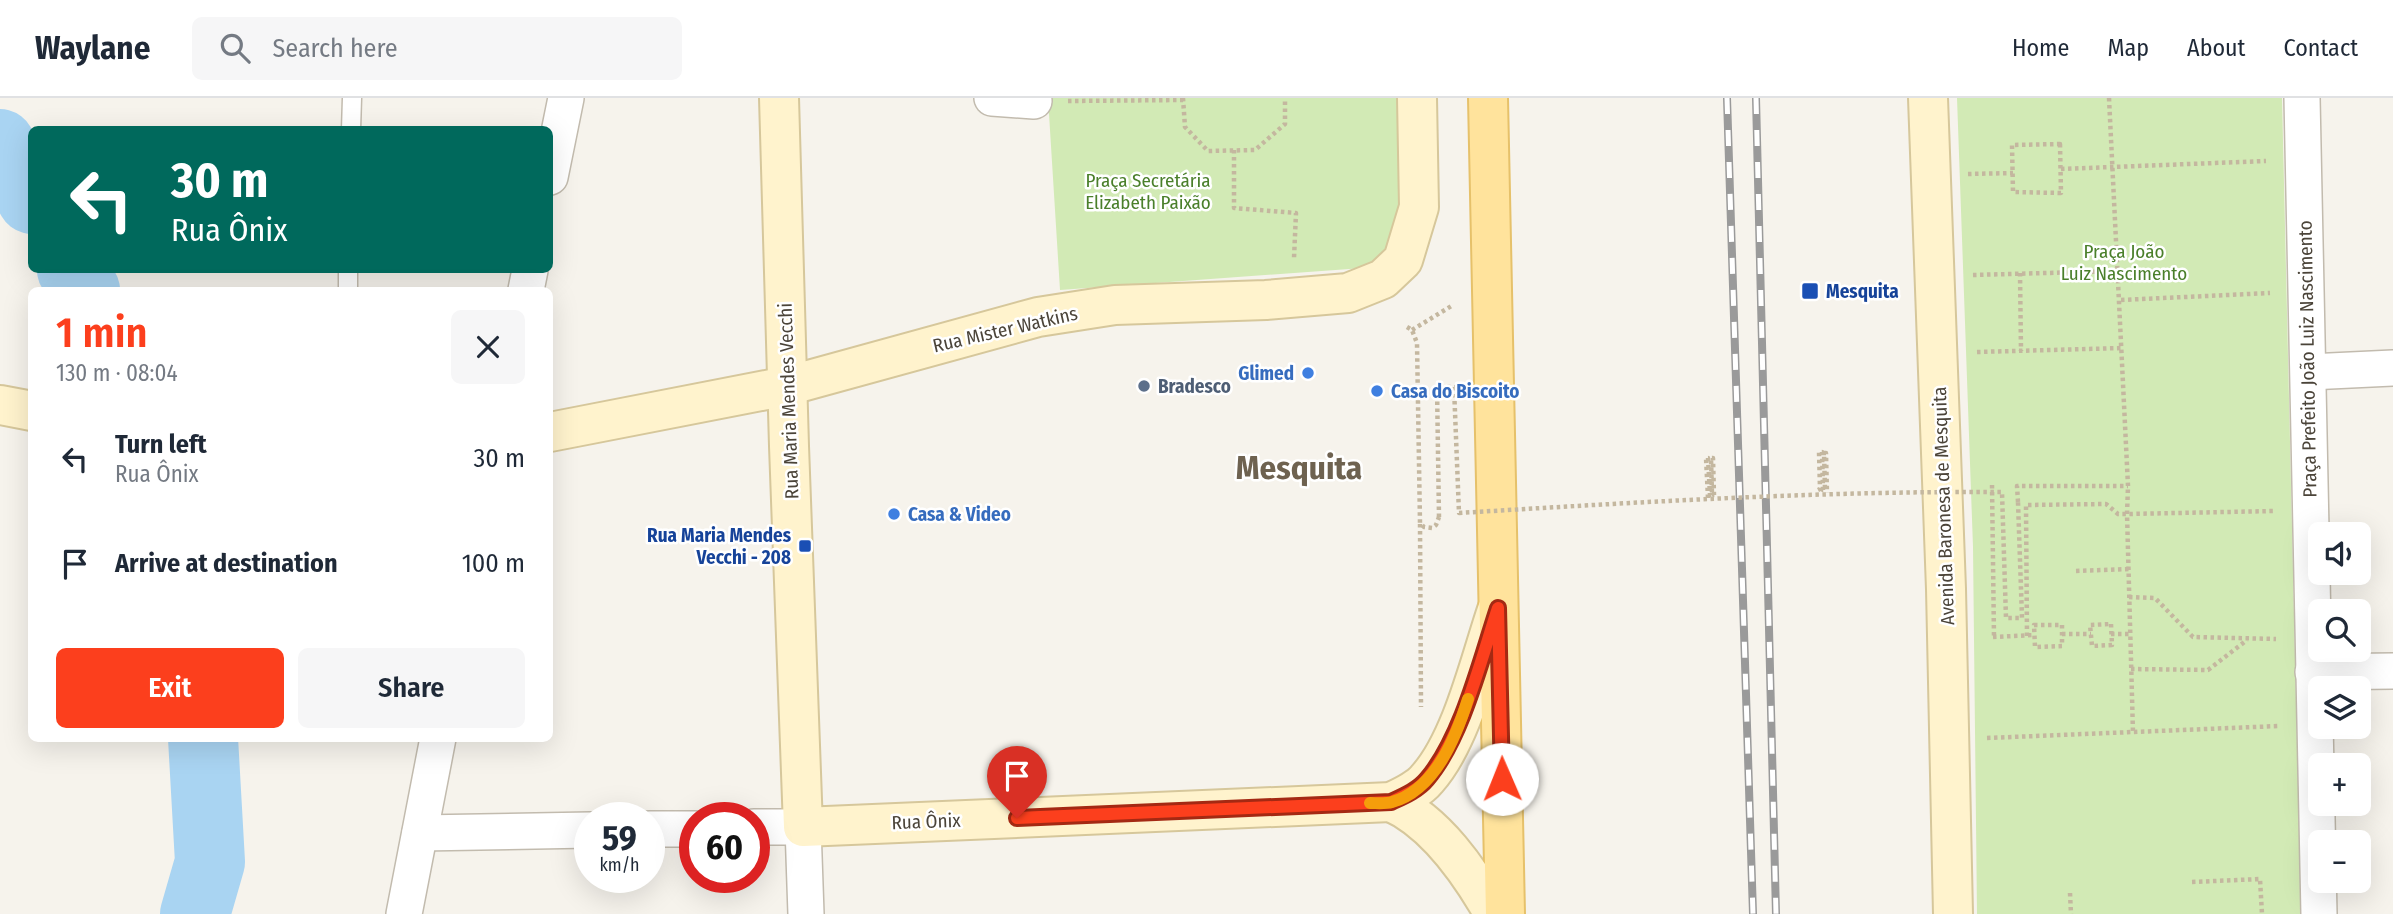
<!DOCTYPE html>
<html lang="en">
<head>
<meta charset="utf-8">
<style>
	:root { --surface:#fff; --page:#f6f6f7; --text:#1f2937; --muted:#747a83; --line:#e0e1e3; --accent:#fc3f1d }
	body { margin:0; font-family:"Fira Sans Condensed",sans-serif; background:var(--page); color:var(--text); height:100vh; display:flex; flex-direction:column; font-size:26px; white-space:nowrap }
	* { box-sizing:border-box; margin:0 }
	p { font-size:23px; color:var(--muted) }
	.icon { flex:none; width:38px; height:38px; fill:none; stroke:currentColor; stroke-width:2; stroke-linecap:round; stroke-linejoin:round }
	.map { position:relative; flex:1; overflow:hidden }
	.drawer { position:absolute; left:28px; top:189px; width:525px; height:455px; display:flex; flex-direction:column; background:var(--surface); border-radius:10px; box-shadow:0 7px 28px #0002 }
	.drawer>* { flex:none }
	.banner { position:absolute; left:28px; top:28px; width:525px; height:147px; border-radius:10px; box-shadow:0 7px 28px #0002; background:#00695c; color:#fff; overflow:hidden }
	.controls { position:absolute; left:2308px; top:424px; display:grid; gap:14px }
	.controls a { display:grid; place-items:center; width:63px; height:63px; border-radius:10px; background:var(--surface); box-shadow:0 7px 28px #0002; font-size:35px }
	.speed { position:absolute; left:574px; top:704px; display:flex; gap:14px; font-size:35px; font-weight:700; text-align:center }
	.speed>* { display:grid; place-content:center; width:91px; height:91px; border-radius:50%; background:var(--surface); box-shadow:0 7px 28px #0002; line-height:1 }
	.speed small { font-size:18px; font-weight:400 }
	.speed .limit { border:10px solid #d22; background:#fff; color:#111 }
	.pin { position:absolute; display:grid; place-items:center; width:60px; height:60px; color:#fff; margin:-72px -30px; border-radius:50% 50% 50% 0; rotate:-45deg; box-shadow:0 0 7px #0007 }
	.pin .icon { rotate:45deg }
	.me { position:absolute; width:77px; margin:-38px; rotate:359deg; stroke-linejoin:round; filter:drop-shadow(0 0 5px #0008) }
	.turn { display:flex; align-items:center; gap:24px; height:147px; padding:0 28px; font-size:32px }
	.turn .icon { width:91px; height:91px; stroke-width:2.5 }
	.turn b { display:block; font-size:49px; line-height:60px }
	.round { display:grid; place-items:center; flex:none; width:74px; height:74px; border-radius:10px; background:var(--page) }
	.head { display:flex; align-items:center; justify-content:space-between; height:119px; padding:0 28px }
	h1 { font-size:42px; font-weight:600; line-height:52px; color:var(--accent) }
	.action { display:flex; gap:14px; margin-top:auto; padding:14px 28px }
	.action a { flex:1; height:80px; border-radius:10px; background:var(--accent); color:#fff; font-size:28px; font-weight:600; line-height:80px; text-align:center }
	.action a+a { background:var(--page); color:var(--text) }
	ul { padding:0; list-style:none }
	li { display:flex; align-items:center; gap:21px; height:105px; padding:0 28px }
	li div { flex:1 }
	li b { display:block; font-size:26px }
	li em { font-style:normal }
	header { display:flex; align-items:center; gap:42px; box-sizing:border-box; height:98px; padding:0 35px; background:var(--surface); border-bottom:2px solid var(--line) }
	header strong { font-size:33px }
	nav { display:flex; gap:38px; margin-inline-start:auto; font-size:24px }
	.search { width:490px; height:63px; background:var(--page); display:flex; align-items:center; gap:18px; box-sizing:border-box; padding:0 24px; border-radius:10px; color:var(--muted); font-size:26px }
	.map>svg:first-child { display:block }
	.green { fill:#d2eab5 }
	.lines { fill:none; stroke-linecap:round; stroke-linejoin:round }
	.river { stroke:#a9d4f2; stroke-width:70 }
	.service-casing { stroke:#c2bbae; stroke-width:21 }
	.minor-casing { stroke:#c2bbae; stroke-width:38 }
	.secondary-casing { stroke:#d6c79b; stroke-width:42 }
	.primary-casing { stroke:#e6c16a; stroke-width:42 }
	.path { stroke:#c4b79f; stroke-width:4.5; stroke-dasharray:3.5 3.5; stroke-linecap:butt }
	.service { stroke:#fff; stroke-width:18 }
	.minor { stroke:#fff; stroke-width:35 }
	.secondary { stroke:#fff3cd; stroke-width:38 }
	.primary { stroke:#ffe39c; stroke-width:38 }
	.rail-casing { stroke:#9a9a9a; stroke-width:8 }
	.rail { stroke:#fff; stroke-width:5; stroke-dasharray:16; stroke-linecap:butt }
	.path-bridge { stroke:#c4b79f; stroke-width:4.5; stroke-dasharray:3.5 3.5; stroke-linecap:butt }
	.route-casing { stroke:#a42913; stroke-width:18 }
	.route { stroke:#fc3f1d; stroke-width:12 }
	.slow { stroke:#f59e0b; stroke-width:12 }
	.transit-dot { fill:#1a4fb4; stroke:#fff; stroke-width:2.5 }
	.shop-dot { fill:#3f7fe0; stroke:#fff; stroke-width:2.5 }
	.service-dot { fill:#5c6f8a; stroke:#fff; stroke-width:2.5 }
	.labels { text-anchor:middle; stroke-width:5; stroke-linejoin:round; paint-order:stroke }
	.park-label { font-size:19px; fill:#4a7f2a; stroke:#fff }
	.transit-label { font-size:19px; font-weight:bold; fill:#164399; stroke:#fff; text-anchor:start }
	.street-label { font-size:19px; fill:#4b4439; stroke:#fff }
	.shop-label { font-size:19px; font-weight:bold; fill:#366cbe; stroke:#fff; text-anchor:start }
	.service-label { font-size:19px; font-weight:bold; fill:#4e5e75; stroke:#fff; text-anchor:start }
	.town-label { font-size:33px; font-weight:bold; fill:#6e6250; stroke:#fff }
</style>
</head>
<body>
<header>
<strong>Waylane</strong>
<div class="search"><svg class="icon" aria-label="search" viewBox="0 0 24 24"><circle cx="10" cy="10" r="6"/><path d="M15 15l6 6"/></svg>Search here</div>
<nav><a>Home</a><a>Map</a><a>About</a><a>Contact</a></nav>
</header>
<div class="map">
<svg width="2393" height="816" viewBox="0 0 2393 816">
	<rect width="100%" height="100%" fill="#f6f3ec"/>
	<g class="green">
		<polygon points="1048,0 1400,0 1404,91 1395,130 1387,149 1379,162 1363,170 1060,192"/>
		<polygon points="1957,0 2282,0 2301,816 1977,816 1973,449"/>
	</g>
	<g class="lines">
		<g class="river">
			<polyline points="0,46 32,101"/>
			<polyline points="72,172 85,192"/>
			<polyline points="195,816 210,764 203,640"/>
		</g>
		<g class="service-casing">
			<g id="service">
				<polyline points="351,32 352,0"/>
				<polyline points="348,192 348,172"/>
			</g>
		</g>
		<g class="minor-casing">
			<g id="minor">
				<polyline points="992,0 1034,3"/>
				<polyline points="2302,0 2319,816"/>
				<polyline points="550,79 566,0"/>
				<polyline points="526,192 530,172"/>
				<polyline points="2309,274 2393,270"/>
				<polyline points="2313,574 2393,573"/>
				<polyline points="754,729 803,729 806,816"/>
				<polyline points="649,731 695,731"/>
				<polyline points="420,735 590,732"/>
				<polyline points="404,816 438,640"/>
			</g>
		</g>
		<g class="secondary-casing">
			<g id="secondary">
				<path d="M779,0L789,348L803,729L1391,704C1404,698 1418,692 1427,681C1462,642 1480,562 1497,512"/>
				<polyline points="1928,0 1946,491 1953,816"/>
				<polyline points="0,307 32,313"/>
				<polyline points="550,334 787,288 1038,219 1115,207 1266,202 1348,195 1383,181 1403,162 1419,109 1417,0"/>
				<path d="M1391,704C1436,724 1470,774 1494,816"/>
			</g>
		</g>
		<g class="primary-casing">
			<polyline id="primary" points="1488,0 1505,816"/>
		</g>
		<g class="path">
			<polyline points="1183,0 1185,29 1208,53 1255,52 1285,26 1285,0"/>
			<polyline points="2109,0 2128,388 2127,416 2133,635"/>
			<polyline points="1068,3 1183,2"/>
			<polygon points="2060,46 2061,95 2013,94 2012,47"/>
			<polyline points="1234,52 1234,110 1296,115 1294,160"/>
			<polyline points="2061,71 2266,63"/>
			<polyline points="1968,76 2013,75"/>
			<polyline points="2020,175 2021,253"/>
			<polyline points="1973,177 2119,173"/>
			<polyline points="2121,202 2270,195"/>
			<polyline points="1407,229 1412,232 1417,245 1420,425 1424,429 1432,430 1436,427 1439,419"/>
			<polyline points="1412,232 1453,207"/>
			<polyline points="1977,254 2123,250"/>
			<polyline points="1992,387 1994,539"/>
			<polyline points="1818,392 1820,391 1819,354 1822,354 1823,392 1825,392 1824,355 1826,355 1827,395"/>
			<polyline points="1708,400 1706,360 1708,360 1710,397 1712,397 1711,360 1713,360 1714,397 1717,397"/>
			<polyline points="2018,404 2017,388 2128,388"/>
			<polyline points="1420,426 1421,609"/>
			<polyline points="2076,473 2129,471"/>
			<polyline points="2129,499 2155,500 2193,539 2276,541"/>
			<polygon points="2111,526 2112,547 2092,548 2090,527"/>
			<polygon points="2034,527 2062,527 2062,548 2035,549"/>
			<polyline points="2062,536 2091,536"/>
			<polyline points="2111,536 2130,536"/>
			<polyline points="2027,538 2026,407 2106,406 2118,416 2127,416 2274,413"/>
			<polyline points="1993,539 2034,537"/>
			<polyline points="2131,571 2208,572 2247,542"/>
			<polyline points="1987,640 2279,628"/>
			<polyline points="2192,784 2260,781 2262,816"/>
			<polyline points="2070,795 2071,816"/>
		</g>
		<use href="#service" class="service"/>
		<use href="#minor" class="minor"/>
		<use href="#secondary" class="secondary"/>
		<use href="#primary" class="primary"/>
		<g class="rail-casing">
			<g id="rail">
				<polyline points="1727,0 1753,816"/>
				<polyline points="1756,0 1776,816"/>
			</g>
		</g>
		<use href="#rail" class="rail"/>
		<path class="path-bridge" d="M1439,419L1437,289H1454L1459,415C1640,404 1821,393 2002,394L2006,520H2022L2018,404"/>
	</g>
	<g class="lines">
		<g class="route-casing">
			<path id="route" d="M1017,720L1391,704C1404,698 1418,692 1427,681C1462,640 1481,561 1498,510L1502,681"/>
		</g>
		<use href="#route" class="route"/>
		<path class="slow" d="M1370,705C1377,705 1385,706 1392,704C1435,692 1456,639 1468,601"/>
	</g>
	<g class="transit-dot">
		<rect x="1801" y="184" width="18" height="18" rx="3.5"/>
		<rect x="798" y="441" width="14" height="14" rx="3.5"/>
	</g>
	<g class="shop-dot">
		<circle cx="1308" cy="275" r="7"/>
		<circle cx="1377" cy="293" r="7"/>
		<circle cx="894" cy="416" r="7"/>
	</g>
	<circle class="service-dot" cx="1144" cy="288" r="7"/>
	<g class="labels">
		<g class="park-label">
			<text x="1148" y="89">Praça Secretária<tspan x="1148" dy="22">Elizabeth Paixão</tspan></text>
			<text x="2124" y="160">Praça João<tspan x="2124" dy="22">Luiz Nascimento</tspan></text>
		</g>
		<g class="transit-label">
			<text x="1826" y="200">Mesquita</text>
			<text x="791" y="444" text-anchor="end">Rua Maria Mendes<tspan x="791" dy="22">Vecchi - 208</tspan></text>
		</g>
		<g class="street-label">
			<text transform="translate(1005 231) rotate(-13)" y="7">Rua Mister Watkins</text>
			<text transform="translate(2307 261) rotate(-91)" y="7">Praça Prefeito João Luiz Nascimento</text>
			<text transform="translate(788 303) rotate(-92)" y="7">Rua Maria Mendes Vecchi</text>
			<text transform="translate(1943 408) rotate(-92)" y="7">Avenida Baronesa de Mesquita</text>
			<text transform="translate(926 723) rotate(-2)" y="7">Rua Ônix</text>
		</g>
		<g class="shop-label">
			<text x="1294" y="282" text-anchor="end">Glimed</text>
			<text x="1391" y="300">Casa do Biscoito</text>
			<text x="908" y="423">Casa &amp; Video</text>
		</g>
		<g class="service-label">
			<text x="1158" y="295">Bradesco</text>
		</g>
		<g class="town-label">
			<text x="1299" y="381">Mesquita</text>
		</g>
	</g>
</svg>
<div class="controls">
<a><svg class="icon" aria-label="sound" viewBox="0 0 24 24"><path d="M4 9h4l5-4v14l-5-4H4zM17 9q2 3 0 6"/></svg></a>
<a><svg class="icon" aria-label="search" viewBox="0 0 24 24"><circle cx="10" cy="10" r="6"/><path d="M15 15l6 6"/></svg></a>
<a><svg class="icon" aria-label="layers" viewBox="0 0 24 24"><path d="M12 4l9 5-9 5-9-5zM3 14l9 5 9-5"/></svg></a>
<a>+</a>
<a>−</a>
</div>
<div class="speed"><div>59<small>km/h</small></div><div class="limit">60</div></div>
<div class="pin" style="left:1017px;top:720px;background:#d93025"><svg class="icon" aria-label="arrive" viewBox="0 0 24 24"><path d="M6 21V4h12l-3 4 3 4H6"/></svg></div>
<svg class="me" style="left:1502px;top:681px" viewBox="-20 -20 40 40"><circle r="19" fill="#fff"/><path d="M0-13L10 11 0 6-10 11z" fill="#fc3f1d"/></svg>
<div class="banner">
<div class="turn"><svg class="icon" aria-label="left" viewBox="0 0 24 24"><path d="M17 20v-9H6M10 6l-5 5 5 5"/></svg><div><b>30 m</b>Rua Ônix</div></div>
</div>
<section class="drawer">
<div class="head"><div><h1>1 min</h1><p>130 m · 08:04</p></div><a class="round"><svg class="icon" aria-label="close" viewBox="0 0 24 24"><path d="M6 6l12 12M18 6L6 18"/></svg></a></div>
<ul>
<li><svg class="icon" aria-label="left" viewBox="0 0 24 24"><path d="M17 20v-9H6M10 6l-5 5 5 5"/></svg><div><b>Turn left</b><p>Rua Ônix</p></div><em>30 m</em></li>
<li><svg class="icon" aria-label="arrive" viewBox="0 0 24 24"><path d="M6 21V4h12l-3 4 3 4H6"/></svg><div><b>Arrive at destination</b></div><em>100 m</em></li>
</ul>
<div class="action"><a>Exit</a><a>Share</a></div>
</section>
</div>
</body>
</html>
